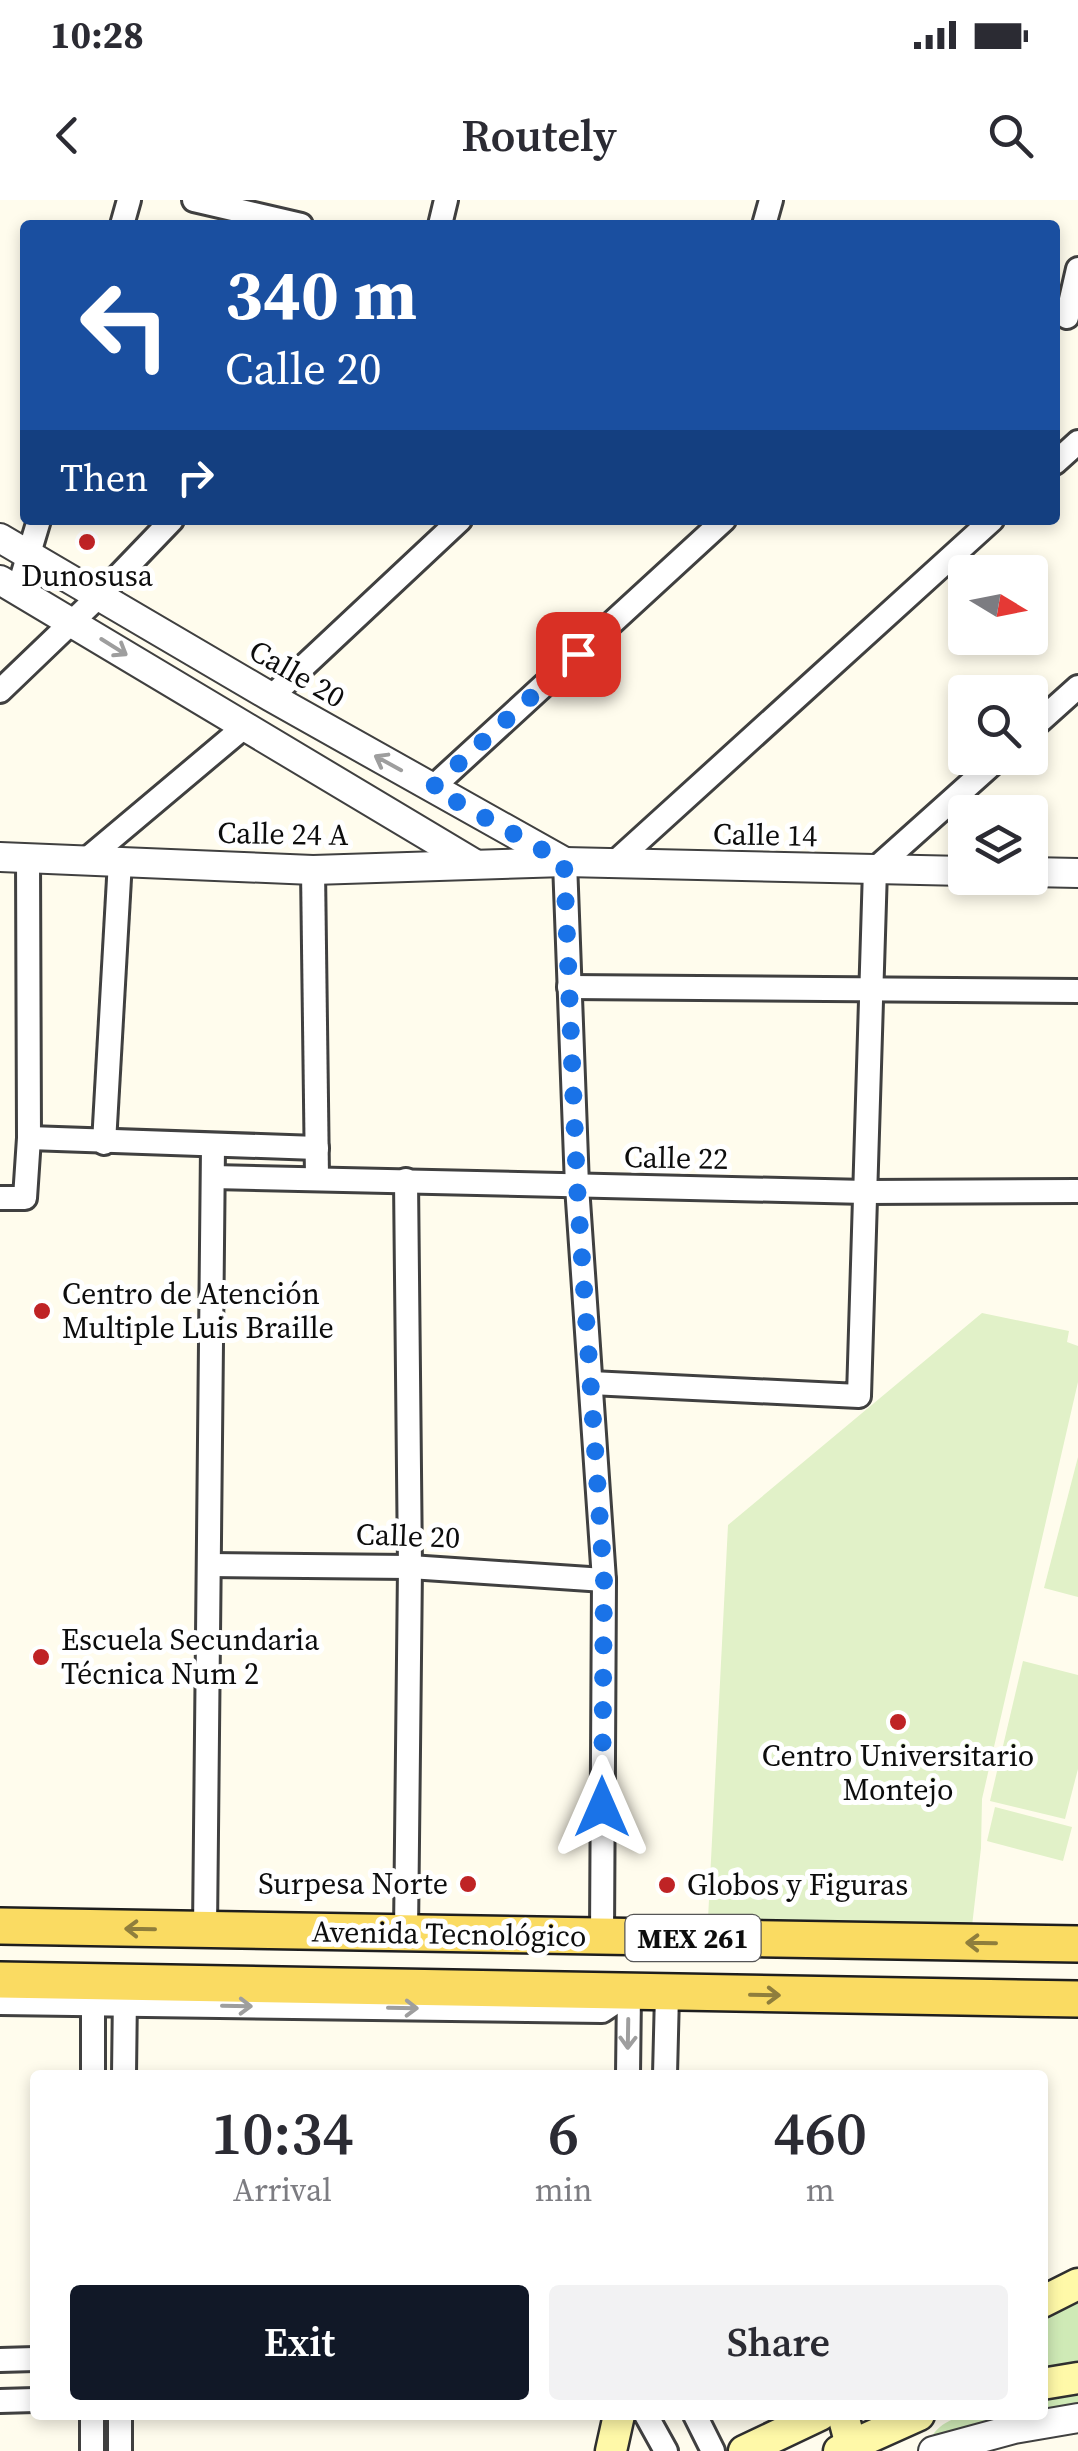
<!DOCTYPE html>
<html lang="en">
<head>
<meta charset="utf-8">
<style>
	:root { --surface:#fff; --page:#f2f2f3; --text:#2b2b33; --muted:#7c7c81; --accent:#111827 }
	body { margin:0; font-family:"Source Serif 4",serif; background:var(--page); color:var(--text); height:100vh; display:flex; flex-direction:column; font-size:38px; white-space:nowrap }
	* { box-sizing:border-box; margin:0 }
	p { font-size:32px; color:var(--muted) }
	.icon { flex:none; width:55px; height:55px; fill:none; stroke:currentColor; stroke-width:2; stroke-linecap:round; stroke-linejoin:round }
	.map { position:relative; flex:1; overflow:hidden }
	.drawer { position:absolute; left:30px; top:1870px; width:1018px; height:350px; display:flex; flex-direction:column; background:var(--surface); border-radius:10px; box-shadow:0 5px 15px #0003 }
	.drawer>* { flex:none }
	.banner { position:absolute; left:20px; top:20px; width:1040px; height:305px; border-radius:10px; box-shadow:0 5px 15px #0003; background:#1a4fa0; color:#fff; overflow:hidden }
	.needle { width:65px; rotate:100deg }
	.fabs { position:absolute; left:948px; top:355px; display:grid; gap:20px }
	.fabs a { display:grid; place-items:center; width:100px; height:100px; border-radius:10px; background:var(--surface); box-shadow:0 5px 15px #0003; font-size:50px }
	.pin { position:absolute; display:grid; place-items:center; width:85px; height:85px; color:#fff; margin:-42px; border-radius:20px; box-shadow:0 5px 15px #0006 }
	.me { position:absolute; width:110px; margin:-55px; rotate:0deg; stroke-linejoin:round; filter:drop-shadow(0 0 8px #0008) }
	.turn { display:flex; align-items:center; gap:35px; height:210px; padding:0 40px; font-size:45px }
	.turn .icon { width:130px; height:130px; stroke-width:2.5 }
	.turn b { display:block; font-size:70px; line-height:85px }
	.then { display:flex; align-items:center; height:95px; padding:0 40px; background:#0003; gap:20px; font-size:38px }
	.eta { display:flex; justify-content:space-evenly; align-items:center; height:170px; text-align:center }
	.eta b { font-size:60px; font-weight:600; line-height:70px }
	.cta { display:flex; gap:20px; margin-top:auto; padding:20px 40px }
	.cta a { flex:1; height:115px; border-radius:10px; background:var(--accent); color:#fff; font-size:40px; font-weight:600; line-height:115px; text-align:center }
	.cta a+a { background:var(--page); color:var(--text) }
	.status { display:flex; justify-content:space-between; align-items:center; height:70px; padding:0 50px; background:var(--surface); direction:ltr }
	.status svg { height:28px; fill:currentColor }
	header { display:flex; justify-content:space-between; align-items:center; height:130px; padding:0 40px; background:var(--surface); font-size:45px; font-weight:600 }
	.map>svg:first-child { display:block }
	.green { fill:#cfeab6 }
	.pitch { fill:#e1f1c8 }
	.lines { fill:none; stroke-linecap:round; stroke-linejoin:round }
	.minor-casing { stroke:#404040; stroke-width:28 }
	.tertiary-casing { stroke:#404040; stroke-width:32 }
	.secondary-casing { stroke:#2f2f2f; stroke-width:35 }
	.primary-casing { stroke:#1e1e1e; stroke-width:40 }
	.minor { stroke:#fff; stroke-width:22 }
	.tertiary { stroke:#fff; stroke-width:28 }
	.secondary { stroke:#fff9a8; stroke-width:30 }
	.primary { stroke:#fadb62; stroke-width:35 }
	.oneway { stroke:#9e9e9e }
	.oneway2 { stroke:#8f7e3c }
	.route { stroke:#1a73e8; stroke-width:18; stroke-dasharray:0 32.4 }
	.poi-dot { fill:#bf2325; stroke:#fff; stroke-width:4 }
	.labels { text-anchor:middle; stroke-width:10; stroke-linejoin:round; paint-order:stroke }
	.shield { fill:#fff; stroke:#565656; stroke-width:2.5 }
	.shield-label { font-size:28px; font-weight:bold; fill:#0d0d0d }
	.poi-label { font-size:30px; fill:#0d0d0d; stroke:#fff; text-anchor:start }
	.street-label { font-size:30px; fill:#0d0d0d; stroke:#fff }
</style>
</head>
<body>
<div class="status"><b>10:28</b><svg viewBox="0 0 49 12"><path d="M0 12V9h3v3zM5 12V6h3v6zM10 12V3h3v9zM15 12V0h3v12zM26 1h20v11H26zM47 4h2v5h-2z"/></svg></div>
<header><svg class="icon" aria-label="back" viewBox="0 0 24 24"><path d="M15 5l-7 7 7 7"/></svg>Routely<svg class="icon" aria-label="search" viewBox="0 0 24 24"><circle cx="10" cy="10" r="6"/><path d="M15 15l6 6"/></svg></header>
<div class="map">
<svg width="1078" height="2251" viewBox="0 0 1078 2251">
	<rect width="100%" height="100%" fill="#fffced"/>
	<g class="green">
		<polygon points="1078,2100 1078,2165 1043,2172 1042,2117"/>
		<path d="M1078,2191V2209L936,2240L932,2236C952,2204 1009,2215 1042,2215L1043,2197Z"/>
	</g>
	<g class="pitch">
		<polygon points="982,1113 1069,1131 1067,1142 1078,1146 1078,1182 982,1599 981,1648 972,1726 708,1719 728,1325"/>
		<polygon points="1078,1257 1078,1397 1044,1388"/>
		<polygon points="1023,1461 1078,1475 1078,1569 1065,1619 990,1601"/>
		<polygon points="995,1607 1072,1627 1063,1661 987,1641"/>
	</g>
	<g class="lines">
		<g class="minor-casing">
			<g id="minor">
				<polyline points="194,0 301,25"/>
				<polyline points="122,25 129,0"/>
				<polyline points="440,25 446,0"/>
				<polyline points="764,25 771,0"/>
				<polyline points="1067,117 1078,69"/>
				<polyline points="1055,263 1078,242"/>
				<polyline points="18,390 39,320"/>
				<polyline points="0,491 98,397 172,320"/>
				<polyline points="271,497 460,320"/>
				<polyline points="1030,530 1078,487"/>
				<polyline points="432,588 724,320"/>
				<polyline points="87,659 244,527"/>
				<polyline points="565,662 577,986 604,1380 602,1736"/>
				<polyline points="613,664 992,320"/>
				<polyline points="313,670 317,977"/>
				<polyline points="569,787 1078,791"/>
				<polyline points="29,938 317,948"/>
				<polyline points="104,943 120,661"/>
				<polyline points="213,977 866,992 1078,991"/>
				<polyline points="406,980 410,1367 406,1733"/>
				<polyline points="0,998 25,998 29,938 28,657"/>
				<polyline points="591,1183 859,1196 875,669 999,558"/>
				<polyline points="209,1365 410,1367 604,1380"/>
				<polyline points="205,1730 213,947"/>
				<polyline points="0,1803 602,1811 629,1793"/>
				<polyline points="93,1875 93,1790"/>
				<polyline points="124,1875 125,1794"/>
				<polyline points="628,1875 629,1793"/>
				<polyline points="665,1875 667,1794"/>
				<polyline points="0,2160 35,2159"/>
				<polyline points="0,2201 35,2200"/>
				<polyline points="646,2215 666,2251"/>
				<polyline points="695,2215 713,2251"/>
				<polyline points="92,2251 92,2215"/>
				<polyline points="120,2251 120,2215"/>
			</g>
		</g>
		<g class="tertiary-casing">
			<g id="tertiary">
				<polyline points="0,338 271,497 563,661"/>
				<polyline points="0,380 475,664"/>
				<polyline points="0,657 313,670 565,662 965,671"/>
				<polyline points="1030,672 1078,673"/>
				<polyline points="933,2251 1014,2229 1078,2218"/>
			</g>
		</g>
		<g class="secondary-casing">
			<g id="secondary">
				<polyline points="1042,2102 1078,2084"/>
				<polyline points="1042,2184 1078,2178"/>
				<polyline points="843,2215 849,2238 859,2251"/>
				<polyline points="611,2251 619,2215"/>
				<polyline points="744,2251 820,2215"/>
				<polyline points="839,2251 919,2215"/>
			</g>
		</g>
		<g class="primary-casing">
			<g id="primary">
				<polyline points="0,1726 1078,1744"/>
				<polyline points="0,1780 1078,1799"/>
			</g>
		</g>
		<use href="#minor" class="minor"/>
		<use href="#tertiary" class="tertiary"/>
		<use href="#secondary" class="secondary"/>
		<use href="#primary" class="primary"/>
	</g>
	<defs><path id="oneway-shaft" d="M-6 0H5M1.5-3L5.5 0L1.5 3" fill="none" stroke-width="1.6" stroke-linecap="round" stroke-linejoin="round" transform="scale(2.5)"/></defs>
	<g class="oneway">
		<use href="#oneway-shaft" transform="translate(114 447) rotate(32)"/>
		<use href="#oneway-shaft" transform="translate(388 563) rotate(-151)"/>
		<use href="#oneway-shaft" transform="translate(237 1806) rotate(1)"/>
		<use href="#oneway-shaft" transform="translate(403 1808) rotate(1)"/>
		<use href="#oneway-shaft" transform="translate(628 1834) rotate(91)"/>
	</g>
	<g class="oneway2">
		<use href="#oneway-shaft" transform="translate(140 1729) rotate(-179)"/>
		<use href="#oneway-shaft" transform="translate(981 1743) rotate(-179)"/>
		<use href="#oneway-shaft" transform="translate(765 1795) rotate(1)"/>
	</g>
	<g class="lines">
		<polyline class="route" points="578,454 432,588 564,662 577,986 604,1380 602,1607"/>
	</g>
	<g class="poi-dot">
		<circle cx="87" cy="342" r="10"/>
		<circle cx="42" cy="1111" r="10"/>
		<circle cx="41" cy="1457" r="10"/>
		<circle cx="898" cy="1522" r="10"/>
		<circle cx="468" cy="1684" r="10"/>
		<circle cx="667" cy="1685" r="10"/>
	</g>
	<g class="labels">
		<rect class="shield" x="625.5" y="1715" width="135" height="46" rx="8"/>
		<g class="shield-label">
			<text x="693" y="1748">MEX 261</text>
		</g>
		<g class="poi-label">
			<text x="87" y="386" text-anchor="middle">Dunosusa</text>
			<text x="62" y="1104">Centro de Atención<tspan x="62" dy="34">Multiple Luis Braille</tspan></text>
			<text x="61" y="1450">Escuela Secundaria<tspan x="61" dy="34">Técnica Num 2</tspan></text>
			<text x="898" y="1566" text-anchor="middle">Centro Universitario<tspan x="898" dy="34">Montejo</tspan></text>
			<text x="448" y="1694" text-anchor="end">Surpesa Norte</text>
			<text x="687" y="1695">Globos y Figuras</text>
		</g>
		<g class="street-label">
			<text transform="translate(297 474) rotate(30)" y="10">Calle 20</text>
			<text transform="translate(283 634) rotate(1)" y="10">Calle 24 A</text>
			<text transform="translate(765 635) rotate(1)" y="10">Calle 14</text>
			<text transform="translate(676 958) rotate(1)" y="10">Calle 22</text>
			<text transform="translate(408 1336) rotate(2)" y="10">Calle 20</text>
			<text transform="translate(449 1734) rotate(1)" y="10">Avenida Tecnológico</text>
		</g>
	</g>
</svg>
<div class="fabs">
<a><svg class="needle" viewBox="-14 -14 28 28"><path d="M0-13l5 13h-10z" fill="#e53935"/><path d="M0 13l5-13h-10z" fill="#7c7c81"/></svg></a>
<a><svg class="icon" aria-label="search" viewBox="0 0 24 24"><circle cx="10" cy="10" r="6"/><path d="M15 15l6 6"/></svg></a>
<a><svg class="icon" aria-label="layers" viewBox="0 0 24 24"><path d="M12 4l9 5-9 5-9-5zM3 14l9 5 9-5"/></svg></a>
</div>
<div class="pin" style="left:578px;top:454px;background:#d93025"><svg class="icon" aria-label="arrive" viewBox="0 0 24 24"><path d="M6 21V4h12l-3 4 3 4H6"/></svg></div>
<svg class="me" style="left:602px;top:1607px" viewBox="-20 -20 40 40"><path d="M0-17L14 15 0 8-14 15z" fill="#1a73e8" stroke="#fff" stroke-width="4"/></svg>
<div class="banner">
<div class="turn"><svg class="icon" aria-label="left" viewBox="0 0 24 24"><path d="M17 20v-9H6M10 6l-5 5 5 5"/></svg><div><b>340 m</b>Calle 20</div></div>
<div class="then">Then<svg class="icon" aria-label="right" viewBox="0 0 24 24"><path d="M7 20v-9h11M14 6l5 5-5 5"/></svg></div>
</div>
<section class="drawer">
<div class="eta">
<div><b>10:34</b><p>Arrival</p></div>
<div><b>6</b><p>min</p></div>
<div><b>460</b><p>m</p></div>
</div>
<div class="cta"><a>Exit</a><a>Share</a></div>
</section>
</div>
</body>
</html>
